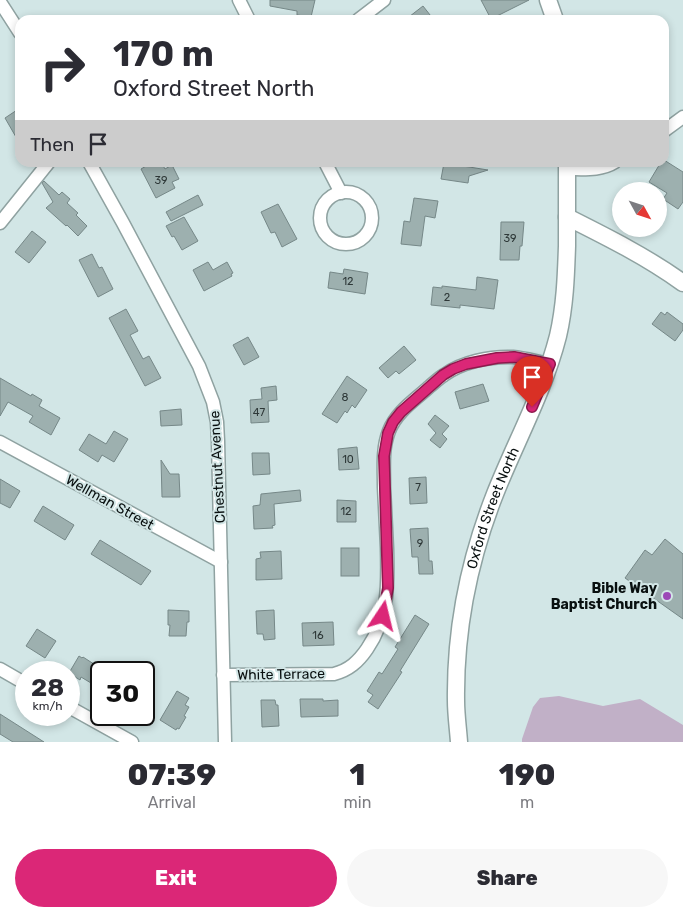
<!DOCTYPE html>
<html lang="en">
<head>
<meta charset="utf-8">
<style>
	:root { --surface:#fff; --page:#f7f7f7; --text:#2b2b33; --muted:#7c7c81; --accent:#db2777 }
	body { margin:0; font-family:Rubik,sans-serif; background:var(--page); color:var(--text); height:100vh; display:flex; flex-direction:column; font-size:19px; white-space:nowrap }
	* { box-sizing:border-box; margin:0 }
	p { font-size:16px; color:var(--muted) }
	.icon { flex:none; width:28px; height:28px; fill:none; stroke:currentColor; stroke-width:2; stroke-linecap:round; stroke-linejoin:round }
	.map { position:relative; height:742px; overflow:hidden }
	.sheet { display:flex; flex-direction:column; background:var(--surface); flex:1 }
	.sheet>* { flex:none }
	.hud { position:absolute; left:15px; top:15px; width:654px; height:152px; border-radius:15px; box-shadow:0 2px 8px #0003; background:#fff; color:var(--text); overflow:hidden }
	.needle { width:32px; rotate:130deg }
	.fabs { position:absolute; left:612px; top:182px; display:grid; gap:10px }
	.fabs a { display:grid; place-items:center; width:55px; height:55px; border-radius:50%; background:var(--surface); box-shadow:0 2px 8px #0003; font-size:25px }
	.speed { position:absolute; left:15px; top:661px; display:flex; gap:10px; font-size:25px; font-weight:700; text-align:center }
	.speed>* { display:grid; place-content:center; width:65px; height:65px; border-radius:50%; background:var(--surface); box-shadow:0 2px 8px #0003; line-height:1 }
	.speed small { font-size:12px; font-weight:400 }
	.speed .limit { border:2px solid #111; border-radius:8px; background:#fff; color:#111 }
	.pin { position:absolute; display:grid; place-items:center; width:42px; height:42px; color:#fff; margin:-51px -21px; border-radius:50% 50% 50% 0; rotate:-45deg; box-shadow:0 0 5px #0007 }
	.pin .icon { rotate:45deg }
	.me { position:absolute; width:55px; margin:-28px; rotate:10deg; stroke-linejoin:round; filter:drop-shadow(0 0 4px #0008) }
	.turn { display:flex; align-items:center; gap:18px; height:105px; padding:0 15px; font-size:22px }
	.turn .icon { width:65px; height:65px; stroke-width:2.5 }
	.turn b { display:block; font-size:35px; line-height:42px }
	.then { display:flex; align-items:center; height:48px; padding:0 15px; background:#0003; gap:10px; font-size:19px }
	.eta { display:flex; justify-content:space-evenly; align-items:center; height:85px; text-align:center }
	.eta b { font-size:30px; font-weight:800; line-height:35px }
	.primary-button { display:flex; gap:10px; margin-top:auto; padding:10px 15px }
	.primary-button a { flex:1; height:58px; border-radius:30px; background:var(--accent); color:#fff; font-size:20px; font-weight:800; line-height:58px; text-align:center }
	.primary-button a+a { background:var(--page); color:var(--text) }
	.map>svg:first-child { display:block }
	.green { fill:#c1b0c7 }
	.building { fill:#9db0af; stroke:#768888 }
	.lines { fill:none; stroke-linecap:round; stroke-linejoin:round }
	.minor-casing { stroke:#8fa2a1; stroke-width:15 }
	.tertiary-casing { stroke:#8fa2a1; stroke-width:19 }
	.minor { stroke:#fff; stroke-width:12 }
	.tertiary { stroke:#fff; stroke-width:16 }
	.route-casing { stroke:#8e194d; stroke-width:12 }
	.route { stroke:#db2777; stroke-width:9 }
	.poi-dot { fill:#9c49b7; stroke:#d2e6e6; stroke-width:2 }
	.labels { text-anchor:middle; stroke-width:4; stroke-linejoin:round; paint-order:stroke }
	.number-label { font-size:11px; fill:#2e3838 }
	.street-label { font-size:14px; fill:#091010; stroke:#d2e6e6 }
	.poi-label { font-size:14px; font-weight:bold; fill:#091010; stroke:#d2e6e6; text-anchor:end }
</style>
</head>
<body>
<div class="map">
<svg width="683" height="742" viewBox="0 0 683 742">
	<rect width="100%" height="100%" fill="#d2e6e6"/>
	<polygon class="green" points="559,696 603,706 640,699 683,725 683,742 522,742 522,739 533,707 540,698"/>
	<g class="building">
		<polygon points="270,0 315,0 311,17 297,15 297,11 270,6"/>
		<polygon points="481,0 529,0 491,19"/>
		<polygon points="423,6 434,20 405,20"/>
		<polygon points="20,108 20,144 5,118"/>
		<polygon points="664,160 683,172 683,202 678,209 663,199 667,193 649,182 661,162 664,162"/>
		<polygon points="153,162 161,162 165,169 172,165 179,179 172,182 175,188 156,198 141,169"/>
		<polygon points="444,163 488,170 469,176 468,183 441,179"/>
		<polygon points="44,181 59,195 62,192 70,199 67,203 78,213 76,215 87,226 78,236 67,225 66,226 46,208 53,202 42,183"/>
		<polygon points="198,195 203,205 171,221 166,212"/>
		<polygon points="414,198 438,201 435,218 425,216 421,246 401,244 404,221 410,222"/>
		<polygon points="278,204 297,239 282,247 275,232 271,233 261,212"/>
		<polygon points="184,217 198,241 182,250 174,236 172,237 166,226"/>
		<polygon points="501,222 524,222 522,246 520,246 519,260 500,260"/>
		<polygon points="32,231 46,242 29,263 15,252"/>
		<polygon points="92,254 99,268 102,267 113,289 98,297 79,260"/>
		<polygon points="208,262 213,270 227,262 233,273 231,274 232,276 204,291 193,270"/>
		<polygon points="344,269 368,273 365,294 328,288 330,272 343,274"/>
		<polygon points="477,277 498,280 494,309 460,305 460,308 431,305 433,287 442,288 442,286 476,290"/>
		<polygon points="126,309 138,331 130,335 143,359 149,356 161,378 145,386 109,318"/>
		<polygon points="661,312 665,315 667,312 683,324 683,330 675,341 652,324"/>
		<polygon points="248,337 259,357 244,365 233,345"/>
		<polygon points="404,346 416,360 399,374 396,371 388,378 379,368"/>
		<polygon points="347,376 367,390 355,408 352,405 347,413 345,411 337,423 322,414"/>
		<polygon points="0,378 31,396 32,394 42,400 39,406 60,418 51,435 29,422 33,416 8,402 0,416"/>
		<polygon points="483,384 489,401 460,409 455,392"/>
		<polygon points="276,386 277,400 268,401 269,422 251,423 250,400 262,399 261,388"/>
		<polygon points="181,409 182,425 161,426 160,411"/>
		<polygon points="435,415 449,426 442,434 447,439 440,448 430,440 436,433 428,424"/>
		<polygon points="114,431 128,439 114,462 102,455 98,462 79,450 89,434 106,444"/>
		<polygon points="357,447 359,469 339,470 338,449"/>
		<polygon points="252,453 269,453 270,474 253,475"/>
		<polygon points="161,460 170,474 179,474 180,497 162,497"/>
		<polygon points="426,477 427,503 410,504 409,478"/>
		<polygon points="0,479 20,491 10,508 0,503"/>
		<polygon points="300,490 301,501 274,504 275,525 272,526 273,528 254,529 253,506 260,505 261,494"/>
		<polygon points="337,500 356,501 356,522 337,522"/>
		<polygon points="43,506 74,525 65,540 34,521"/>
		<polygon points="428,528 429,561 432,561 433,574 419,574 418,557 412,557 410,529"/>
		<polygon points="665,539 683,554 683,619 625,578 645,550 652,555"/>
		<polygon points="100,540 151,571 141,585 91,554"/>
		<rect x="341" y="548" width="18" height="28"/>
		<polygon points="281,551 282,579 256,580 256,559 261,558 260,552"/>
		<polygon points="168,610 189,611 189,622 187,622 186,636 169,636 170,625 168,625"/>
		<polygon points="274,610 275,639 264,640 263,634 257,634 256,611"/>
		<polygon points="415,615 429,624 400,671 402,672 378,709 368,702 373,695 367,691 379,672 382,674 398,649 395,647"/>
		<polygon points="333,622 334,645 303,646 302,623"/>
		<polygon points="37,629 56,641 45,658 26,646"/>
		<polygon points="79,656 82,658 83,657 100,668 91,683 81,677 80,680 69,673"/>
		<polygon points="177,691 189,698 185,705 189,707 184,716 186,717 179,729 177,728 176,730 160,720"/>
		<polygon points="300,699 323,699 323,701 338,700 338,716 301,717"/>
		<polygon points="261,700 275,700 276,705 278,705 279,726 262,727"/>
		<polygon points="0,714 44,742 13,742 0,734"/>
	</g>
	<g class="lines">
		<g class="minor-casing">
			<g id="minor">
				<polyline points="239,0 249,20"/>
				<polyline points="0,2 20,33"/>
				<polyline points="358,20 384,0"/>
				<polyline points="664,131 683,117"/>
				<polyline points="89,162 123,223 199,366 213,402 217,422 218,441 225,742"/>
				<polyline points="325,162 341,193"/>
				<path d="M567,169C584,169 601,171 615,162"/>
				<circle cx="346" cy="218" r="26"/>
				<polyline points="0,223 49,162"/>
				<polyline points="0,442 221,562"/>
				<polyline points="0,669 26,684"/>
				<path d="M223,675L334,674C349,670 358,662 367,649C389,617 388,585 387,548C386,528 385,508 384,487C384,468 382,449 389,431C396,412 415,400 429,387C434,383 439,378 444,375C462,362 490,356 513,357C525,358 538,362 550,364"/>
				<polyline points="69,707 132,742"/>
			</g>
		</g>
		<g class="tertiary-casing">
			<g id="tertiary">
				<polyline points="548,0 555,20"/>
				<path d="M567,217C607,237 647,257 683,283"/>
				<path id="s1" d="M459,742C458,728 456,714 456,701C455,630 469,560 495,494C516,441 544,391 558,336C565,306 566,276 567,246C567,218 567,190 567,162"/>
			</g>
		</g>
		<use href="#minor" class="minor"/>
		<use href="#tertiary" class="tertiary"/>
	</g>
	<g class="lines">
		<g class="route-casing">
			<polyline id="route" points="383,616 388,588 384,456 388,433 393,422 401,412 443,375 453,369 466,364 497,358 514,357 550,364 532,407"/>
		</g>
		<use href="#route" class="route"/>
	</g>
	<circle class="poi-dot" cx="667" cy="596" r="5"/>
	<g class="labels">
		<g class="number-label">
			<text x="161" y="184">39</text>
			<text x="510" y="242">39</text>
			<text x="348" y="285">12</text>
			<text x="447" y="301">2</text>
			<text x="345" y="401">8</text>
			<text x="259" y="416">47</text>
			<text x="348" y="463">10</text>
			<text x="418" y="491">7</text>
			<text x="346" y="515">12</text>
			<text x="420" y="547">9</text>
			<text x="318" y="639">16</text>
		</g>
		<g class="street-label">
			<text transform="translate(217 467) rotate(-93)" y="5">Chestnut Avenue</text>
			<text transform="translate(110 502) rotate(29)" y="5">Wellman Street</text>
			<text dy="5" stroke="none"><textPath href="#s1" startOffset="239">Oxford Street North</textPath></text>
			<text transform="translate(281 674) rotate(-1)" y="5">White Terrace</text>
		</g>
		<g class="poi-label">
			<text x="657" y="593">Bible Way<tspan x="657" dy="16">Baptist Church</tspan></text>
		</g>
	</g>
</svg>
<div class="fabs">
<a><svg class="needle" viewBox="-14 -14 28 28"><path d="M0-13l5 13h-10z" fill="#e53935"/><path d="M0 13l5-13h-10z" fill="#7c7c81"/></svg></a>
</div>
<div class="speed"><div>28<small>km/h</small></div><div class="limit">30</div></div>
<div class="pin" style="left:532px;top:407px;background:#d93025"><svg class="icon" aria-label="arrive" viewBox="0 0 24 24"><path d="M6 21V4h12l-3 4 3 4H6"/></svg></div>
<svg class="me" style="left:383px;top:616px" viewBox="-20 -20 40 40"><path d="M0-17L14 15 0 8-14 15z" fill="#db2777" stroke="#fff" stroke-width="4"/></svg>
<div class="hud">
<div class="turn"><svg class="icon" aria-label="right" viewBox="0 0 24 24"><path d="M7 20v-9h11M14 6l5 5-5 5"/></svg><div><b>170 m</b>Oxford Street North</div></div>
<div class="then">Then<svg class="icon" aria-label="arrive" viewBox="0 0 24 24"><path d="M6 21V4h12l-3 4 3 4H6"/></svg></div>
</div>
</div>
<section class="sheet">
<div class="eta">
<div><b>07:39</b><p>Arrival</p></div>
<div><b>1</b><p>min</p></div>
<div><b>190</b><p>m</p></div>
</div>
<div class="primary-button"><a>Exit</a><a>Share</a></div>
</section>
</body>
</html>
